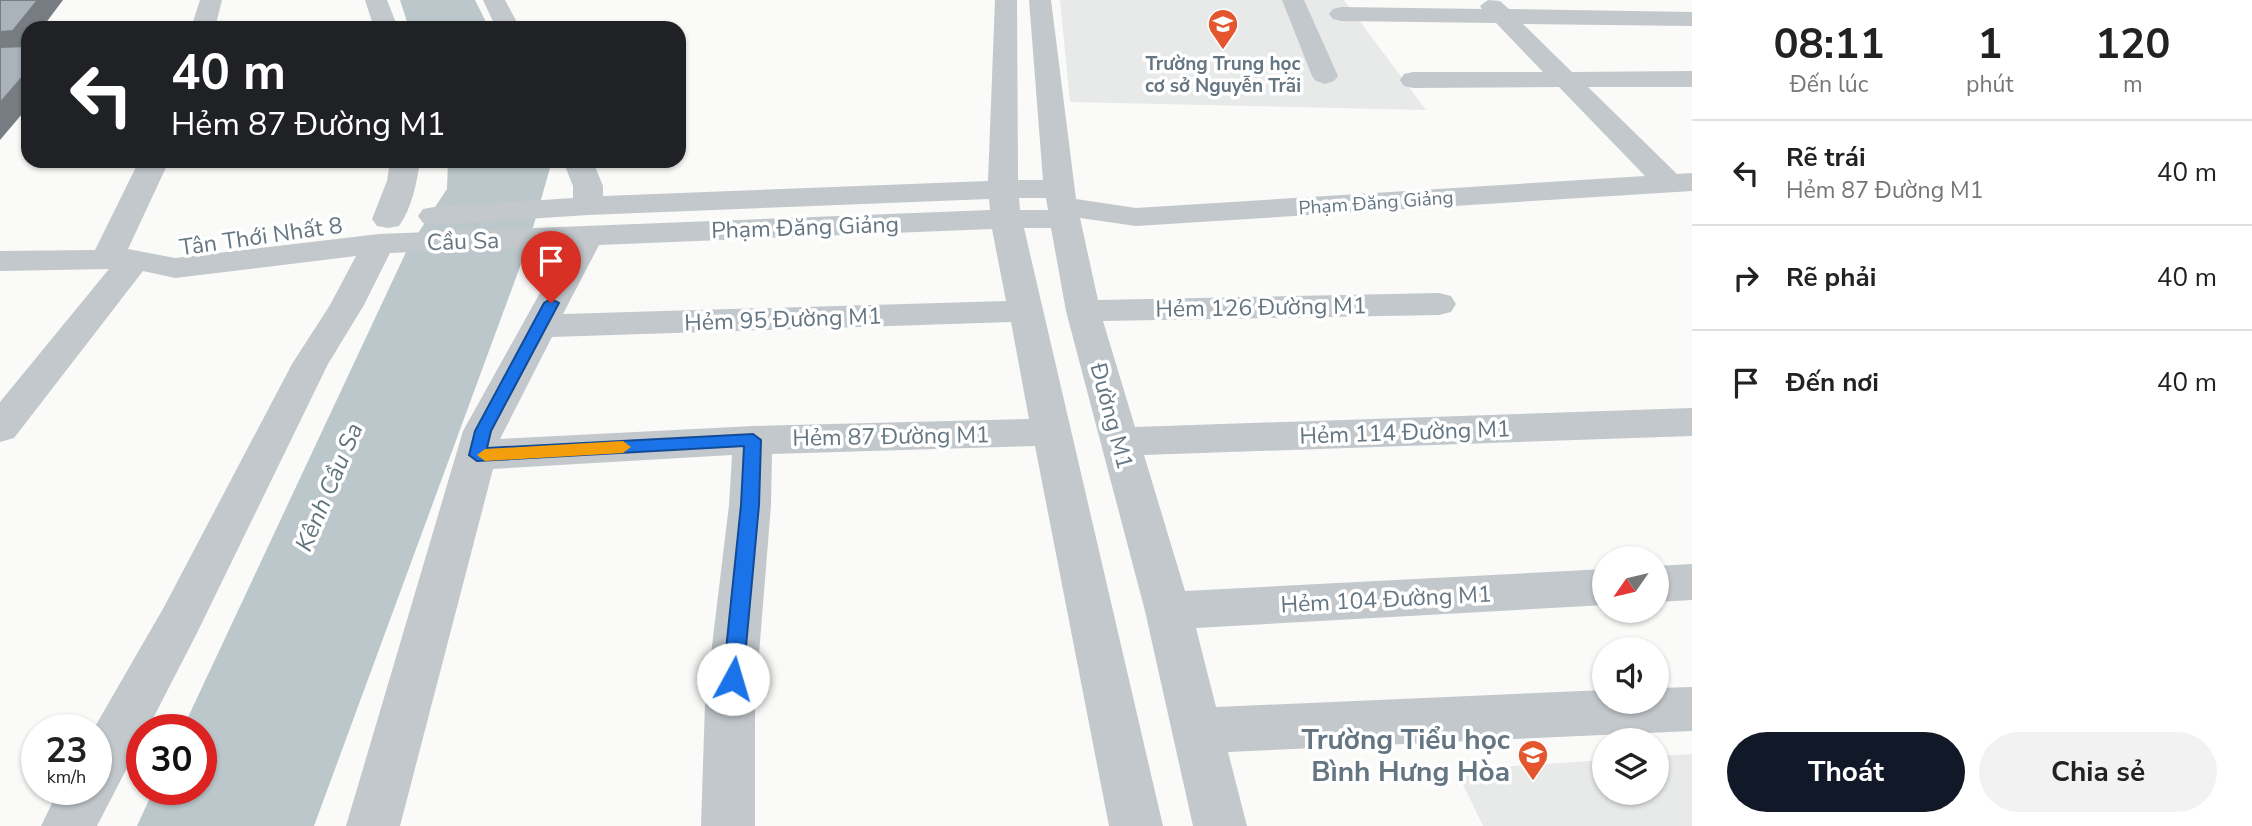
<!DOCTYPE html>
<html lang="vi">
<head>
<meta charset="utf-8">
<style>
	:root { --surface:#fff; --page:#f2f2f2; --text:#222; --muted:#767676; --line:#e0e0e0; --accent:#111827 }
	body { margin:0; font-family:"Nunito Sans",sans-serif; background:var(--page); color:var(--text); height:100vh; display:flex; flex-direction:column; font-size:26px; white-space:nowrap }
	* { box-sizing:border-box; margin:0 }
	p { font-size:23px; color:var(--muted) }
	.icon { flex:none; width:38px; height:38px; fill:none; stroke:currentColor; stroke-width:2; stroke-linecap:round; stroke-linejoin:round }
	.map { position:relative; flex:1; overflow:hidden }
	.drawer { display:flex; flex-direction:column; background:var(--surface); width:560px }
	.drawer>* { flex:none }
	.top-card { position:absolute; left:21px; top:21px; width:665px; height:147px; border-radius:21px; box-shadow:0 2px 5px #0004; background:#202124; color:#fff; overflow:hidden }
	.needle { width:46px; rotate:236deg }
	.tools { position:absolute; left:1592px; top:546px; display:grid; gap:14px }
	.tools a { display:grid; place-items:center; width:77px; height:77px; border-radius:50%; background:var(--surface); box-shadow:0 2px 5px #0004; font-size:35px }
	.speed { position:absolute; left:21px; top:714px; display:flex; gap:14px; font-size:35px; font-weight:700; text-align:center }
	.speed>* { display:grid; place-content:center; width:91px; height:91px; border-radius:50%; background:var(--surface); box-shadow:0 2px 5px #0004; line-height:1 }
	.speed small { font-size:18px; font-weight:400 }
	.speed .limit { border:10px solid #d22; background:#fff; color:#111 }
	.pin { position:absolute; display:grid; place-items:center; width:60px; height:60px; color:#fff; margin:-72px -30px; border-radius:50% 50% 50% 0; rotate:-45deg; box-shadow:0 0 7px #0007 }
	.pin .icon { rotate:45deg }
	.me { position:absolute; width:77px; margin:-38px; rotate:6deg; stroke-linejoin:round; filter:drop-shadow(0 0 5px #0008) }
	.turn { display:flex; align-items:center; gap:24px; height:147px; padding:0 35px; font-size:32px }
	.turn .icon { width:91px; height:91px; stroke-width:2.5 }
	.turn b { display:block; font-size:49px; line-height:60px }
	.eta { display:flex; justify-content:space-evenly; align-items:center; height:119px; text-align:center }
	.eta b { font-size:42px; font-weight:700; line-height:49px }
	.cta { display:flex; gap:14px; margin-top:auto; padding:14px 35px }
	.cta a { flex:1; height:80px; border-radius:42px; background:var(--accent); color:#fff; font-size:28px; font-weight:700; line-height:80px; text-align:center }
	.cta a+a { background:var(--page); color:var(--text) }
	ul { padding:0; list-style:none }
	li { display:flex; align-items:center; gap:21px; height:105px; padding:0 35px; border-top:2px solid var(--line) }
	li div { flex:1 }
	li b { display:block; font-size:26px }
	li em { font-style:normal }
	main { display:flex; flex:1; min-height:0 }
	.map>svg:first-child { display:block }
	.built { fill:#e8e9e9 }
	.water { fill:#bbc7cb }
	.lines { fill:none; stroke-linecap:round; stroke-linejoin:round }
	.minor { fill:#c3c8cc; fill-rule:evenodd }
	.shaded-wall { fill:#777d82 }
	.building { fill:#aab3b9; stroke:#777d82; stroke-width:2 }
	.route { fill:#1a73e8; stroke:#114b97; stroke-width:2 }
	.slow { fill:#f59e0b }
	.labels { text-anchor:middle; stroke-width:7; stroke-linejoin:round; paint-order:stroke }
	.far-poi-label { font-size:19px; font-weight:bold; fill:#657683; stroke:#fff }
	.far-street-label { font-size:19px; fill:#657683; stroke:#fff }
	.street-label { font-size:23px; fill:#657683; stroke:#fff }
	.water-label { font-size:24px; font-style:italic; fill:#60757c; stroke:#fff }
	.near-poi-label { font-size:28px; font-weight:bold; fill:#657683; stroke:#fff; text-anchor:end }
</style>
</head>
<body>
<main>
<div class="map">
<svg width="1692" height="826" viewBox="0 0 1692 826">
	<rect width="100%" height="100%" fill="#fafaf8"/>
	<g class="built">
		<polygon points="1060,0 1344,0 1426,110 1070,102"/>
		<polygon points="1692,754 1692,826 1483,826 1456,770 1605,760 1605,793 1657,793 1657,756"/>
	</g>
	<g class="water">
		<polygon points="400,0 475,0 489,28 409,28"/>
		<polygon points="448,161 552,161 528,245 314,826 137,826 154,789 201,789 201,730 182,730 407,250 447,189"/>
	</g>
	<g class="lines">
		<g class="minor">
			<polygon points="200,0 222,0 215,28 191,28"/>
			<polygon points="365,0 387,0 398,28 374,28"/>
			<polygon points="483,0 505,0 520,28 496,28"/>
			<path d="M995,0H1017L1018,180H1043L1029,0H1051L1076,199L1136,208L1645,176L1559,87L1413,88L1404,86L1400,80L1404,74L1413,72H1543L1496,23L1341,21L1333,19L1329,14L1333,9L1341,7L1482,9L1480,6L1488,0L1500,1L1509,9L1692,12V26L1523,24L1572,72L1692,71V87H1588L1677,174L1692,173V191L1136,226L1080,218L1098,300L1439,293L1451,296L1456,304L1451,312L1439,315L1103,321L1135,427L1692,408V436L1144,455L1185,591L1605,569V605L1196,628L1216,707L1605,690V702H1657V688L1692,687V731L1228,752L1247,826H1193L1145,611L1066,311L1051,228H1024L1163,826H1109L1035,446L772,454L771,505L755,704V826H701L705,704L729,505L732,455L493,469L400,826H346L463,431L566,246L390,253L364,305L328,364L196,635L147,730H142V739L97,826H41L59,789H96V730H93L164,607L292,364L330,305L356,256L175,278L143,271L14,438L0,442V402L109,269L0,271V251L95,250L139,161H169L128,249L175,258L379,234L990,210L989,199L588,215L434,225L423,223L418,216L423,209L434,207L573,198V186L563,161H593L603,186V196L988,181ZM1019,198H1046L1048,210H1020ZM992,229L1006,301L563,314L599,245ZM1011,322L1029,419L753,426L500,439L552,337Z"/>
			<polygon points="1282,0 1304,0 1338,76 1334,81 1325,84 1316,81 1312,76"/>
			<path d="M390,161H420C417,182 412,208 399,226L388,228L377,226L372,219L387,181Z"/>
			<polygon points="1692,564 1692,600 1657,602 1657,566"/>
		</g>
	</g>
	<g class="shaded-wall">
		<polygon points="38,0 63,0 42,28 28,28 28,47 0,54 0,32"/>
		<polygon points="28,71 28,107 0,140 0,103"/>
	</g>
	<g class="building">
		<polygon points="0,0 38,0 13,31 0,32"/>
		<polygon points="28,46 28,71 0,103 0,47"/>
	</g>
	<polygon class="route" points="551,299 559,303 491,431 487,448 753,434 761,440 759,505 743,679 740,685 733,688 726,685 723,679 741,505 744,446 477,461 469,455 475,431 544,303"/>
	<polygon class="slow" points="623,441 631,447 623,453 485,461 477,455 485,449"/>
	<defs>
		<g id="school-pin" transform="scale(1.575)"><path d="M0 17L-7.5 6A9.5 9.5 0 1 1 7.5 6Z" fill="#e4572e" stroke="#fff"/><path d="M0-5L7-2L0 1L-7-2ZM-4 1L0 2.5L4 1V4Q0 6-4 4Z" fill="#fff"/></g>
	</defs>
	<g fill-rule="evenodd">
		<use href="#school-pin" x="1223" y="24"/>
		<use href="#school-pin" x="1533" y="755"/>
	</g>
	<g class="labels">
		<g class="far-poi-label">
			<text x="1223" y="70">Trường Trung học<tspan x="1223" dy="22">cơ sở Nguyễn Trãi</tspan></text>
		</g>
		<g class="far-street-label">
			<text transform="translate(1376 202) rotate(-4)" y="7">Phạm Đăng Giảng</text>
		</g>
		<g class="street-label">
			<text transform="translate(805 227) rotate(-2)" y="8">Phạm Đăng Giảng</text>
			<text transform="translate(261 236) rotate(-8)" y="8">Tân Thới Nhất 8</text>
			<text transform="translate(463 241) rotate(-2)" y="8">Cầu Sa</text>
			<text transform="translate(1261 307) rotate(-1)" y="8">Hẻm 126 Đường M1</text>
			<text transform="translate(783 319) rotate(-2)" y="8">Hẻm 95 Đường M1</text>
			<text transform="translate(1112 416) rotate(75)" y="8">Đường M1</text>
			<text transform="translate(1405 432) rotate(-2)" y="8">Hẻm 114 Đường M1</text>
			<text transform="translate(891 436) rotate(-1)" y="8">Hẻm 87 Đường M1</text>
			<text transform="translate(1386 599) rotate(-3)" y="8">Hẻm 104 Đường M1</text>
		</g>
		<g class="water-label">
			<text transform="translate(329 487) rotate(-67)" y="8">Kênh Cầu Sa</text>
		</g>
		<g class="near-poi-label">
			<text x="1510" y="749">Trường Tiểu học<tspan x="1510" dy="32">Bình Hưng Hòa</tspan></text>
		</g>
	</g>
</svg>
<div class="tools">
<a><svg class="needle" viewBox="-14 -14 28 28"><path d="M0-13l5 13h-10z" fill="#e53935"/><path d="M0 13l5-13h-10z" fill="#767676"/></svg></a>
<a><svg class="icon" aria-label="sound" viewBox="0 0 24 24"><path d="M4 9h4l5-4v14l-5-4H4zM17 9q2 3 0 6"/></svg></a>
<a><svg class="icon" aria-label="layers" viewBox="0 0 24 24"><path d="M12 4l9 5-9 5-9-5zM3 14l9 5 9-5"/></svg></a>
</div>
<div class="speed"><div>23<small>km/h</small></div><div class="limit">30</div></div>
<div class="pin" style="left:551px;top:303px;background:#d93025"><svg class="icon" aria-label="arrive" viewBox="0 0 24 24"><path d="M6 21V4h12l-3 4 3 4H6"/></svg></div>
<svg class="me" style="left:733px;top:679px" viewBox="-20 -20 40 40"><circle r="19" fill="#fff"/><path d="M0-13L10 11 0 6-10 11z" fill="#1a73e8"/></svg>
<div class="top-card">
<div class="turn"><svg class="icon" aria-label="left" viewBox="0 0 24 24"><path d="M17 20v-9H6M10 6l-5 5 5 5"/></svg><div><b>40 m</b>Hẻm 87 Đường M1</div></div>
</div>
</div>
<section class="drawer">
<div class="eta">
<div><b>08:11</b><p>Đến lúc</p></div>
<div><b>1</b><p>phút</p></div>
<div><b>120</b><p>m</p></div>
</div>
<ul>
<li><svg class="icon" aria-label="left" viewBox="0 0 24 24"><path d="M17 20v-9H6M10 6l-5 5 5 5"/></svg><div><b>Rẽ trái</b><p>Hẻm 87 Đường M1</p></div><em>40 m</em></li>
<li><svg class="icon" aria-label="right" viewBox="0 0 24 24"><path d="M7 20v-9h11M14 6l5 5-5 5"/></svg><div><b>Rẽ phải</b></div><em>40 m</em></li>
<li><svg class="icon" aria-label="arrive" viewBox="0 0 24 24"><path d="M6 21V4h12l-3 4 3 4H6"/></svg><div><b>Đến nơi</b></div><em>40 m</em></li>
</ul>
<div class="cta"><a>Thoát</a><a>Chia sẻ</a></div>
</section>
</main>
</body>
</html>
